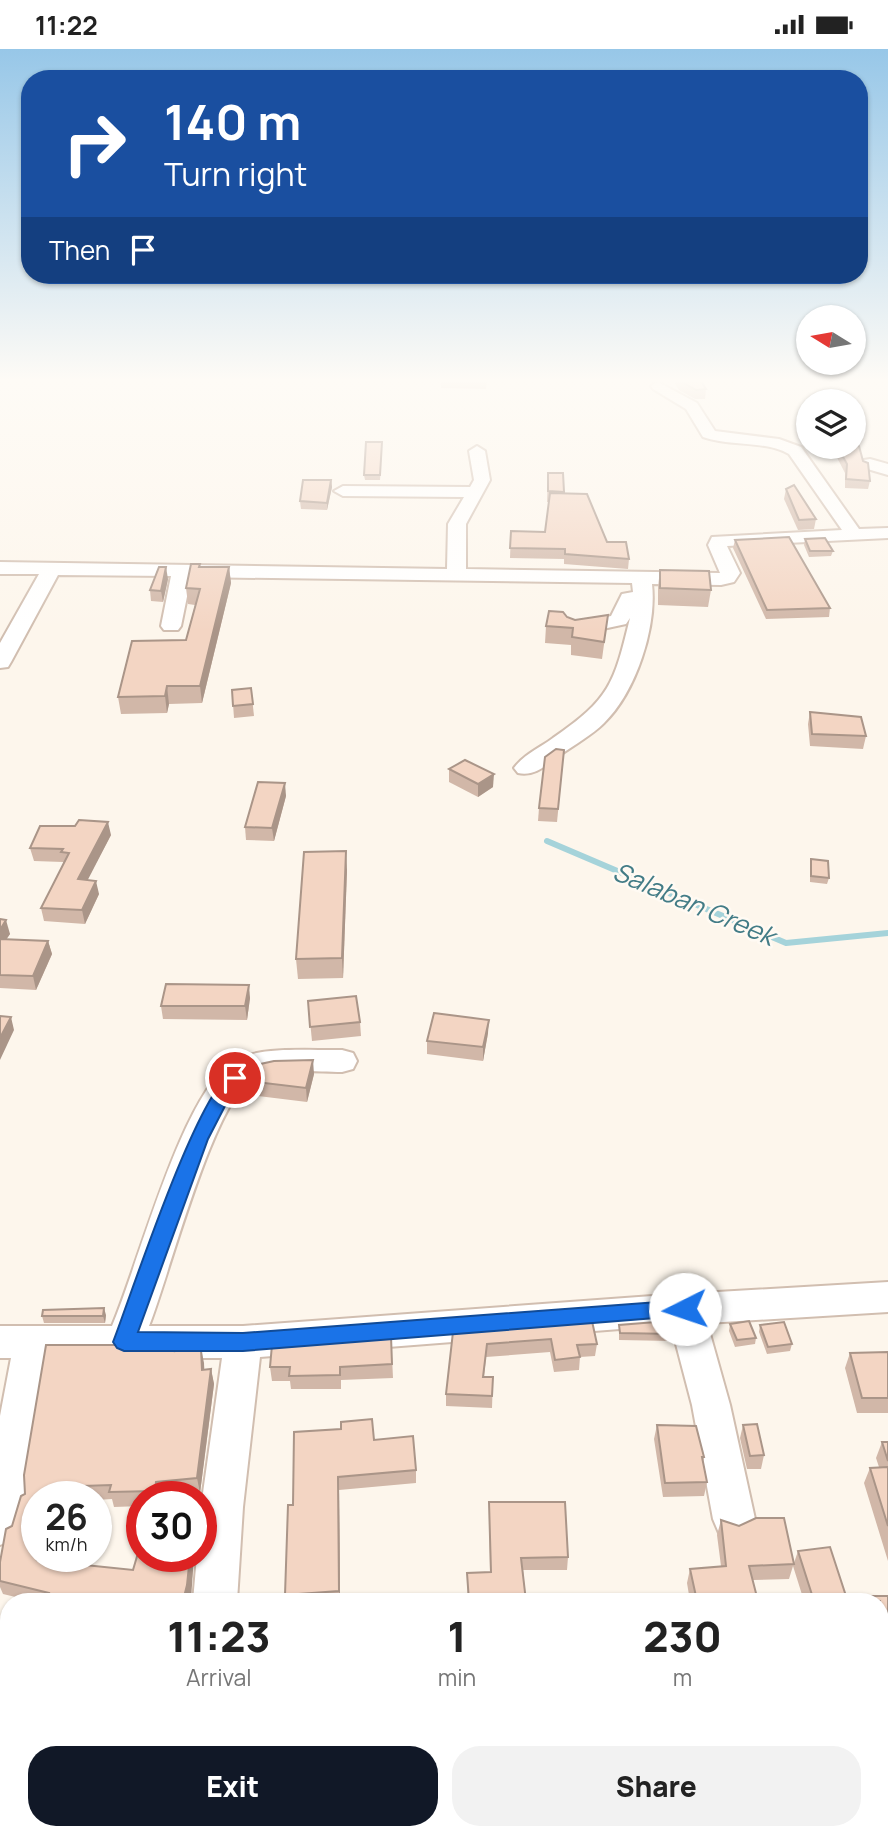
<!DOCTYPE html>
<html lang="en">
<head>
<meta charset="utf-8">
<style>
	:root { --surface:#fff; --page:#f2f2f2; --text:#222; --muted:#767676; --accent:#111827 }
	body { margin:0; font-family:Manrope,sans-serif; background:var(--page); color:var(--text); height:100vh; display:flex; flex-direction:column; font-size:26px; white-space:nowrap }
	* { box-sizing:border-box; margin:0 }
	p { font-size:23px; color:var(--muted) }
	.icon { flex:none; width:38px; height:38px; fill:none; stroke:currentColor; stroke-width:2; stroke-linecap:round; stroke-linejoin:round }
	.map { position:relative; flex:1; overflow:hidden }
	.side { position:absolute; left:0px; top:1544px; width:889px; height:247px; display:flex; flex-direction:column; background:var(--surface); border-radius:28px 28px 0 0; box-shadow:0 2px 5px #0004 }
	.side>* { flex:none }
	.hud { position:absolute; left:21px; top:21px; width:847px; height:214px; border-radius:28px; box-shadow:0 2px 5px #0004; background:#1a4fa0; color:#fff; overflow:hidden }
	.needle { width:46px; rotate:281deg }
	.tools { position:absolute; left:796px; top:256px; display:grid; gap:14px }
	.tools a { display:grid; place-items:center; width:70px; height:70px; border-radius:50%; background:var(--surface); box-shadow:0 2px 5px #0004; font-size:35px }
	.speed { position:absolute; left:21px; top:1432px; display:flex; gap:14px; font-size:35px; font-weight:700; text-align:center }
	.speed>* { display:grid; place-content:center; width:91px; height:91px; border-radius:50%; background:var(--surface); box-shadow:0 2px 5px #0004; line-height:1 }
	.speed small { font-size:18px; font-weight:400 }
	.speed .limit { border:10px solid #d22; background:#fff; color:#111 }
	.pin { position:absolute; display:grid; place-items:center; width:60px; height:60px; color:#fff; margin:-30px; border:4px solid #fff; border-radius:50%; box-shadow:0 2px 7px #0007 }
	.me { position:absolute; width:77px; margin:-38px; rotate:266deg; stroke-linejoin:round; filter:drop-shadow(0 0 5px #0008) }
	.turn { display:flex; align-items:center; gap:24px; height:147px; padding:0 28px; font-size:32px }
	.turn .icon { width:91px; height:91px; stroke-width:2.5 }
	.turn b { display:block; font-size:49px; line-height:60px }
	.then { display:flex; align-items:center; height:66px; padding:0 28px; background:#0003; gap:14px; font-size:26px }
	.eta { display:flex; justify-content:space-evenly; align-items:center; height:119px; text-align:center }
	.eta b { font-size:42px; font-weight:800; line-height:49px }
	.action { display:flex; gap:14px; margin-top:auto; padding:14px 28px }
	.action a { flex:1; height:80px; border-radius:28px; background:var(--accent); color:#fff; font-size:28px; font-weight:800; line-height:80px; text-align:center }
	.action a+a { background:var(--page); color:var(--text) }
	.status { display:flex; justify-content:space-between; align-items:center; height:49px; padding:0 35px; background:var(--surface); direction:ltr }
	.status svg { height:19px; fill:currentColor }
	.map>svg:first-child { display:block }
	.lines { fill:none; stroke-linecap:round; stroke-linejoin:round }
	.stream { stroke:#a5d3da; stroke-width:6 }
	.minor-casing { stroke:#d1beb0; stroke-width:4 }
	.minor { fill:#fff; fill-rule:evenodd }
	.wall { fill:#d1b7a8 }
	.shaded-wall { fill:#aa9588 }
	.building { fill:#f3d5c3; stroke:#aa9588; stroke-width:2 }
	.route { fill:#1a73e8; stroke:#114b97; stroke-width:2 }
	.labels { text-anchor:middle; stroke-width:5; stroke-linejoin:round; paint-order:stroke }
	.water-label { font-size:26px; font-style:italic; fill:#437c86; stroke:#fffaf3 }
</style>
</head>
<body>
<div class="status"><b>11:22</b><svg viewBox="0 0 49 12"><path d="M0 12V9h3v3zM5 12V6h3v6zM10 12V3h3v9zM15 12V0h3v12zM26 1h20v11H26zM47 4h2v5h-2z"/></svg></div>
<div class="map">
<svg width="888" height="1790" viewBox="0 0 888 1790">
	<rect width="100%" height="100%" fill="#fdf6ec"/>
	<g class="lines">
		<polyline class="stream" points="547,792 786,894 888,884"/>
		<g class="minor-casing">
			<g id="minor">
				<path d="M658,333L697,354L715,382L779,390L801,398L859,480L888,479V489L727,497L740,524L734,533L721,536L652,535C657,578 636,643 604,674C592,686 574,696 560,706C547,715 535,728 518,724L514,719C523,706 541,698 553,689C610,650 614,635 630,569L626,575L575,586L568,584L565,580L568,576L611,567L622,545L633,543L632,534L191,528L181,577L178,581H164L161,577L171,527L58,526L11,613L8,618L0,619V594L39,525H0V513L447,520L448,475L464,448L343,447L334,442L343,437L470,438L474,431L469,402L477,397L485,402L490,431L466,475V520L720,524L708,496L712,488L842,481L789,405C764,391 731,398 703,388L686,360L653,340L651,337Z"/>
				<polygon points="870,410 888,415 888,426 864,419 862,415 864,411"/>
				<path d="M342,1001L353,1004L357,1012L353,1020L342,1023C318,1023 278,1019 256,1027C215,1044 168,1231 149,1277H243L666,1246L888,1233V1263L707,1274L730,1356L755,1470L749,1484L734,1490L719,1484L713,1470L692,1356L671,1276L260,1308L243,1458L237,1552H193L197,1507H201V1458L222,1309H49L21,1476L15,1490L0,1496V1367L11,1309H0V1277H112C138,1217 181,1048 231,1014C255,996 312,1002 342,1001Z"/>
				<polygon points="95,1782 145,1782 144,1790 94,1790"/>
				<polygon points="528,1782 577,1782 579,1790 529,1790"/>
			</g>
		</g>
		<use href="#minor" class="minor"/>
	</g>
	<g class="wall">
		<polygon points="441,331 487,331 486,340 441,339"/>
		<polygon points="675,331 700,331 706,340 705,350 695,350 679,341 675,335"/>
		<polygon points="831,397 854,397 870,432 868,440 845,439 845,424"/>
		<polygon points="382,398 380,431 365,431 364,426"/>
		<polygon points="548,424 563,424 564,445 607,493 629,510 628,520 564,515 564,510 510,509 511,482 545,483 549,453 547,453"/>
		<polygon points="331,431 332,438 327,461 301,460 300,452"/>
		<polygon points="786,440 816,470 814,480 798,481 784,450"/>
		<polygon points="805,490 833,502 831,507 809,508 804,496"/>
		<polygon points="735,491 830,559 829,568 766,570 733,499"/>
		<polygon points="200,515 200,518 229,518 231,534 202,654 169,655 167,664 121,665 118,648 186,591 195,556 188,555 186,539"/>
		<polygon points="660,521 711,541 708,558 658,556 658,538"/>
		<polygon points="168,530 163,553 151,552 150,541"/>
		<polygon points="608,566 602,610 571,606 571,596 545,594 546,577 567,568 575,571"/>
		<polygon points="251,639 254,667 234,669 232,641"/>
		<polygon points="810,663 866,687 863,700 810,697 808,675"/>
		<polygon points="563,713 557,773 538,772 539,759"/>
		<polygon points="449,720 493,738 478,748 449,733"/>
		<polygon points="286,747 274,792 246,791 245,778"/>
		<polygon points="111,786 87,831 99,845 85,875 44,872 41,859 64,814 63,813 34,812 30,799"/>
		<polygon points="811,810 829,829 827,835 810,833 810,817"/>
		<polygon points="347,821 343,929 298,930 296,910"/>
		<polygon points="0,870 10,885 6,890 48,892 52,905 36,941 0,939"/>
		<polygon points="250,949 247,971 163,970 161,957"/>
		<polygon points="308,952 360,973 361,987 312,992"/>
		<polygon points="488,984 483,1012 427,1005 427,992"/>
		<polygon points="314,1025 307,1053 249,1046 247,1032"/>
		<polygon points="106,1266 105,1274 44,1274 42,1267"/>
		<polygon points="592,1272 597,1295 595,1307 580,1308 579,1321 554,1323 550,1303 486,1308 484,1328 493,1328 492,1359 446,1357 446,1345 453,1283"/>
		<polygon points="730,1275 756,1289 755,1295 735,1298 729,1282"/>
		<polygon points="619,1276 672,1285 671,1292 619,1291"/>
		<polygon points="760,1276 792,1295 790,1302 767,1305 759,1283"/>
		<polygon points="391,1287 393,1329 341,1331 341,1340 291,1340 290,1332 272,1332 270,1318"/>
		<polygon points="177,1302 204,1314 204,1321 211,1320 214,1335 200,1444 169,1447 142,1447 142,1457 114,1458 112,1450 96,1451 96,1447 37,1447 45,1512 133,1521 142,1507 194,1507 190,1552 32,1552 3,1545 0,1538 0,1513 12,1477 25,1445"/>
		<polygon points="888,1303 888,1364 857,1364 845,1319 850,1304"/>
		<polygon points="657,1376 704,1408 703,1414 707,1433 704,1447 663,1448 654,1390"/>
		<polygon points="743,1376 764,1406 761,1420 747,1420 740,1389"/>
		<polygon points="374,1391 416,1421 416,1434 339,1441 340,1552 286,1552 285,1546 293,1456"/>
		<polygon points="882,1393 888,1393 888,1512 864,1434 870,1419 879,1418 876,1409"/>
		<polygon points="489,1453 568,1508 567,1521 523,1521 526,1552 468,1552 467,1524 490,1523"/>
		<polygon points="721,1471 794,1514 798,1502 846,1547 888,1547 888,1662 880,1662 880,1552 804,1552 793,1517 789,1530 753,1531 758,1552 690,1552 687,1534 690,1520 721,1517 717,1486"/>
		<polygon points="888,1704 888,1790 881,1790 880,1782 880,1705"/>
		<polygon points="648,1782 733,1782 734,1790 587,1790 588,1784 648,1787"/>
	</g>
	<g class="shaded-wall">
		<polygon points="331,431 332,438 327,461 327,454"/>
		<polygon points="166,518 168,530 163,553 161,542"/>
		<polygon points="229,518 231,534 202,654 200,637"/>
		<polygon points="167,637 169,655 167,664 165,647"/>
		<polygon points="494,725 493,738 478,748 478,735"/>
		<polygon points="285,734 286,747 274,792 272,779"/>
		<polygon points="108,773 111,786 81,844 78,830"/>
		<polygon points="346,802 347,821 343,929 342,909"/>
		<polygon points="96,832 99,845 85,875 82,861"/>
		<polygon points="6,871 10,885 0,900 0,881"/>
		<polygon points="48,892 52,905 36,941 33,927"/>
		<polygon points="249,936 250,949 247,971 245,957"/>
		<polygon points="11,968 14,981 0,1011 0,989"/>
		<polygon points="489,971 488,984 483,1012 483,998"/>
		<polygon points="313,1011 314,1025 307,1053 306,1039"/>
		<polygon points="104,1259 106,1266 105,1274 103,1267"/>
		<polygon points="201,1299 204,1314 205,1336 202,1321"/>
		<polygon points="211,1320 214,1335 200,1444 197,1429"/>
		<polygon points="338,1428 339,1441 340,1552 339,1542"/>
		<polygon points="156,1433 159,1447 156,1447 155,1442"/>
		<polygon points="52,1438 55,1447 50,1447"/>
		<polygon points="38,1507 46,1507 42,1526 37,1511"/>
		<polygon points="190,1507 194,1507 191,1550 190,1552 183,1552"/>
	</g>
	<g class="building">
		<polygon points="679,331 700,331 706,340 696,341"/>
		<polygon points="854,392 859,397 863,412 868,414 870,432 846,430 847,415 837,397 854,397"/>
		<polygon points="366,393 382,393 380,426 364,426"/>
		<polygon points="548,424 563,424 564,443 548,442"/>
		<polygon points="303,431 331,431 327,454 300,452"/>
		<polygon points="794,436 816,470 799,471 786,440"/>
		<polygon points="550,444 587,445 607,493 626,493 629,510 565,505 565,500 510,499 511,482 545,483"/>
		<polygon points="789,488 830,559 767,561 735,491"/>
		<polygon points="825,489 833,502 810,502 805,490"/>
		<polygon points="191,515 200,515 199,518 229,518 200,637 167,637 165,647 118,648 132,592 186,591 200,540 186,539"/>
		<polygon points="159,518 166,518 161,542 150,541"/>
		<polygon points="660,521 709,522 711,541 660,539"/>
		<polygon points="549,562 563,563 567,568 575,571 608,566 604,593 572,588 573,579 546,577"/>
		<polygon points="251,639 253,655 233,657 232,641"/>
		<polygon points="810,663 861,668 866,687 812,685"/>
		<polygon points="556,700 564,701 558,760 539,759 545,708"/>
		<polygon points="465,711 494,725 478,735 449,720"/>
		<polygon points="258,733 285,734 272,779 245,778"/>
		<polygon points="79,771 108,773 78,830 96,832 82,861 41,859 69,804 61,803 63,800 30,799 40,777 75,777"/>
		<polygon points="346,802 342,909 296,910 304,803"/>
		<polygon points="811,810 828,812 829,829 811,827"/>
		<polygon points="0,870 6,871 0,881"/>
		<polygon points="0,890 48,892 33,927 0,926"/>
		<polygon points="166,935 249,936 245,957 161,957"/>
		<polygon points="356,947 360,973 310,978 308,952"/>
		<polygon points="434,964 489,971 483,998 427,992"/>
		<polygon points="0,967 11,968 0,989"/>
		<polygon points="313,1011 306,1039 247,1032 256,1016 274,1012"/>
		<polygon points="104,1259 103,1267 42,1267 43,1261"/>
		<polygon points="592,1272 597,1295 577,1296 580,1308 555,1311 551,1290 487,1295 483,1328 493,1328 492,1347 446,1345 453,1283"/>
		<polygon points="668,1272 672,1285 620,1284 619,1276"/>
		<polygon points="749,1272 756,1289 737,1291 730,1275"/>
		<polygon points="784,1273 792,1295 768,1298 760,1276"/>
		<polygon points="391,1287 392,1315 340,1318 340,1326 289,1327 290,1318 270,1318 272,1296"/>
		<polygon points="46,1296 176,1296 175,1302 201,1299 202,1321 211,1320 197,1429 156,1433 155,1442 109,1443 111,1436 52,1438 50,1447 37,1447 37,1507 38,1507 37,1511 133,1521 138,1504 142,1504 142,1507 190,1507 187,1536 183,1552 46,1552 49,1544 0,1532 0,1513 6,1480 12,1477 21,1447 25,1445 24,1426"/>
		<polygon points="888,1303 888,1349 862,1349 850,1304"/>
		<polygon points="372,1370 374,1391 413,1387 416,1421 338,1428 339,1542 285,1546 288,1456 293,1456 294,1383 341,1380 341,1373"/>
		<polygon points="757,1375 764,1406 750,1407 743,1376"/>
		<polygon points="657,1376 696,1377 704,1408 702,1408 707,1433 665,1434"/>
		<polygon points="882,1393 888,1393 888,1412"/>
		<polygon points="888,1418 888,1477 870,1419"/>
		<polygon points="489,1453 565,1453 568,1508 521,1509 526,1552 469,1552 467,1524 491,1523"/>
		<polygon points="756,1469 784,1469 794,1515 749,1517 758,1552 697,1552 690,1520 726,1517 721,1471 739,1477"/>
		<polygon points="830,1498 846,1547 888,1547 888,1648 880,1648 880,1552 814,1552 798,1502"/>
		<polygon points="888,1704 888,1774 887,1765 880,1765 880,1705"/>
		<polygon points="652,1782 733,1782 734,1790 589,1790 588,1784 653,1787"/>
		<polygon points="207,1787 207,1790 130,1790"/>
	</g>
	<linearGradient id="sky" x2="0" y2="1"><stop stop-color="#97c7e8"/><stop offset="0.57" stop-color="#fefbf6"/><stop offset="1" stop-color="#fefbf6" stop-opacity="0"/></linearGradient>
	<rect width="888" height="582" fill="url(#sky)"/>
	<path class="route" d="M235,1022L242,1024L244,1029L226,1055L208,1090L138,1283L243,1284L685,1251L693,1254L696,1260L693,1266L243,1302H124L117,1299L113,1293C130,1250 200,1033 235,1022Z"/>
	<g class="labels">
		<g class="water-label">
			<text transform="translate(694 855) rotate(23)" y="9">Salaban Creek</text>
		</g>
	</g>
</svg>
<div class="tools">
<a><svg class="needle" viewBox="-14 -14 28 28"><path d="M0-13l5 13h-10z" fill="#e53935"/><path d="M0 13l5-13h-10z" fill="#767676"/></svg></a>
<a><svg class="icon" aria-label="layers" viewBox="0 0 24 24"><path d="M12 4l9 5-9 5-9-5zM3 14l9 5 9-5"/></svg></a>
</div>
<div class="speed"><div>26<small>km/h</small></div><div class="limit">30</div></div>
<div class="pin" style="left:235px;top:1029px;background:#d93025"><svg class="icon" aria-label="arrive" viewBox="0 0 24 24"><path d="M6 21V4h12l-3 4 3 4H6"/></svg></div>
<svg class="me" style="left:685px;top:1260px" viewBox="-20 -20 40 40"><circle r="19" fill="#fff"/><path d="M0-13L10 11 0 6-10 11z" fill="#1a73e8"/></svg>
<div class="hud">
<div class="turn"><svg class="icon" aria-label="right" viewBox="0 0 24 24"><path d="M7 20v-9h11M14 6l5 5-5 5"/></svg><div><b>140 m</b>Turn right</div></div>
<div class="then">Then<svg class="icon" aria-label="arrive" viewBox="0 0 24 24"><path d="M6 21V4h12l-3 4 3 4H6"/></svg></div>
</div>
<section class="side">
<div class="eta">
<div><b>11:23</b><p>Arrival</p></div>
<div><b>1</b><p>min</p></div>
<div><b>230</b><p>m</p></div>
</div>
<div class="action"><a>Exit</a><a>Share</a></div>
</section>
</div>
</body>
</html>
